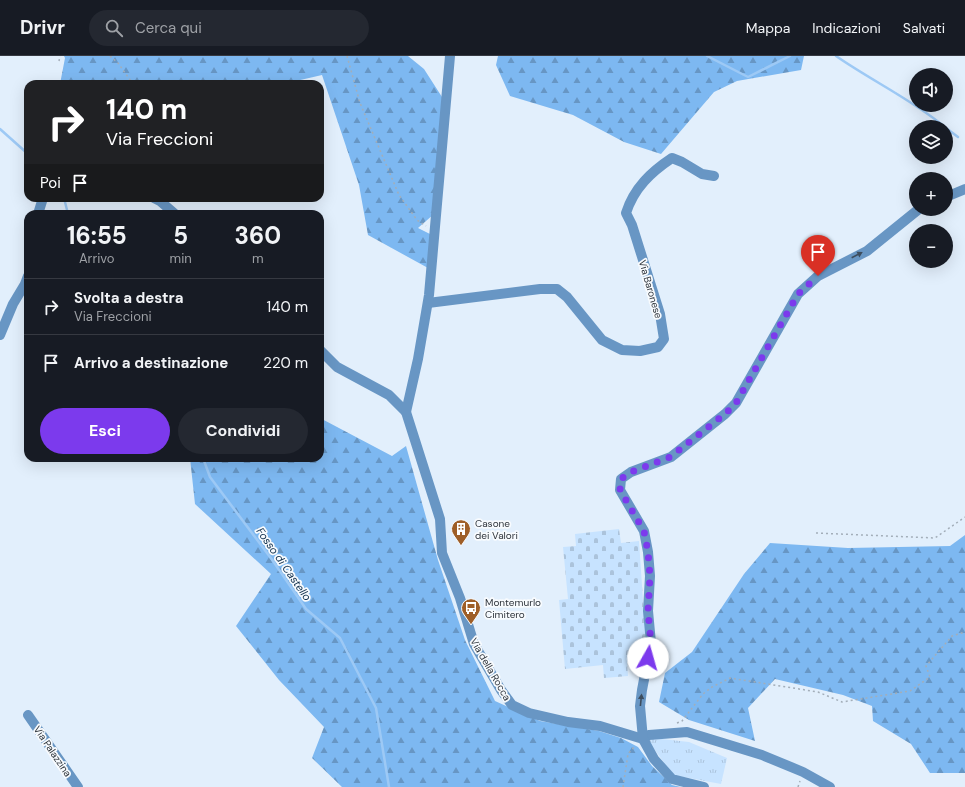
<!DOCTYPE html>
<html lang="it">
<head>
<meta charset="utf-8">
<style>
	:root { --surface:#171b24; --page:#242831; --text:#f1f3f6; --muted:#9ea1a6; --line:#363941; --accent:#7c3aed }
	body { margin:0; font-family:"DM Sans",sans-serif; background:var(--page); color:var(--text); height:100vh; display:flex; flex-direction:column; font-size:15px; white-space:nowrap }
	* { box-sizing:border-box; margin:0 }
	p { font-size:13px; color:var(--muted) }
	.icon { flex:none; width:22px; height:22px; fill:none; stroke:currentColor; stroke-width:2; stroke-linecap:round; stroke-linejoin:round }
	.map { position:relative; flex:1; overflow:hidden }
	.side { position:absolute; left:24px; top:154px; width:300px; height:252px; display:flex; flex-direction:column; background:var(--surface); border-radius:12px; box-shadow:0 4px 16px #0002 }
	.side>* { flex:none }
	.top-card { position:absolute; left:24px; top:24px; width:300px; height:122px; border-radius:12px; box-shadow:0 4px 16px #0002; background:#202124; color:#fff; overflow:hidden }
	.fabs { position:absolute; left:909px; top:12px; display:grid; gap:8px }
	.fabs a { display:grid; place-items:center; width:44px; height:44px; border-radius:50%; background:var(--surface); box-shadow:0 4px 16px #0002; font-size:20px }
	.pin { position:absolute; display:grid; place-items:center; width:34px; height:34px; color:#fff; margin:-41px -17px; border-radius:50% 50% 50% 0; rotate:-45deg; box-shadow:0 0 4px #0007 }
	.pin .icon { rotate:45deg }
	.me { position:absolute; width:44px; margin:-22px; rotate:7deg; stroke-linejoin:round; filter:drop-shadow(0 0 3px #0008) }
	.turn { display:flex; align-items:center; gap:14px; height:84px; padding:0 16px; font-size:18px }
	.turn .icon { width:52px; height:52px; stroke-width:2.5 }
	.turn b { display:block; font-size:28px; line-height:34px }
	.then { display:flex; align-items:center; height:38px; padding:0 16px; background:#0003; gap:8px; font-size:15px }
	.eta { display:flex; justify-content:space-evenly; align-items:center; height:68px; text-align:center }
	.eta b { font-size:24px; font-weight:700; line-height:28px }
	.button { display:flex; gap:8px; margin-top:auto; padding:8px 16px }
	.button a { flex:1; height:46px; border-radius:24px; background:var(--accent); color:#fff; font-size:16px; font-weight:700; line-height:46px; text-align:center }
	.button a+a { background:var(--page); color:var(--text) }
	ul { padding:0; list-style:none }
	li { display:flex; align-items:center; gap:12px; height:56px; padding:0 16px; border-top:1px solid var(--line) }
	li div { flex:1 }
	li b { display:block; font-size:15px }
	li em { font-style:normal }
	header { display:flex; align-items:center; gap:24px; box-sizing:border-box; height:56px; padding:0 20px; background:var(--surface); border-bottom:1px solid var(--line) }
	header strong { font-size:19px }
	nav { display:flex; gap:22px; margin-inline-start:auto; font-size:14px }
	.search { width:280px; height:36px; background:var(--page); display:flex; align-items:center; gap:10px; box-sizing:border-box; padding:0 14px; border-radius:22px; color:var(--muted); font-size:15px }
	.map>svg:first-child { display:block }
	.forest { fill:url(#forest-firs) }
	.cemetery { fill:url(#cemetery-stones) }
	.park { fill:url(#park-tufts) }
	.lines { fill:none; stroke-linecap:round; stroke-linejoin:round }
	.stream { stroke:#9dc9f5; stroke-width:2.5 }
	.path { stroke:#a3aeb9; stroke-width:1.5; stroke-dasharray:2 3; stroke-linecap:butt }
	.minor { stroke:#6896c4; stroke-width:10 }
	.oneway { fill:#3d4d5e }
	.route { stroke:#7c3aed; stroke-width:7; stroke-dasharray:0 12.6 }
	.labels { text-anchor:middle; stroke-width:3.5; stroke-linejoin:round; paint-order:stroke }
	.street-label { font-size:10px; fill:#2f353c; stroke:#f8fbfe }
	.poi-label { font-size:10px; fill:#2f353c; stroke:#f8fbfe; text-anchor:start }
	.water-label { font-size:11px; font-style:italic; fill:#102f4c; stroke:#f8fbfe }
</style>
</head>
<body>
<header>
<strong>Drivr</strong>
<div class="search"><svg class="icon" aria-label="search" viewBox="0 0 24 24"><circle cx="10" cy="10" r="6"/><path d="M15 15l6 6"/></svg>Cerca qui</div>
<nav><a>Mappa</a><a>Indicazioni</a><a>Salvati</a></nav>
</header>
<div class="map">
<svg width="965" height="731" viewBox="0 0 965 731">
	<defs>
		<pattern id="forest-firs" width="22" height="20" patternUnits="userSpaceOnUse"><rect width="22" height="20" fill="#7db8f1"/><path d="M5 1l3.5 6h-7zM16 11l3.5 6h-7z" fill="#6796c4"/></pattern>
		<pattern id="cemetery-stones" width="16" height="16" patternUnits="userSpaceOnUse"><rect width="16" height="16" fill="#c7e3ff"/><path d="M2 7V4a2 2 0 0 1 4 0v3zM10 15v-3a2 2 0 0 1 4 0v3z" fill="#abc3db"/></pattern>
		<pattern id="park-tufts" width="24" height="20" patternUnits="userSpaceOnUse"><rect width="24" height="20" fill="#c7e3ff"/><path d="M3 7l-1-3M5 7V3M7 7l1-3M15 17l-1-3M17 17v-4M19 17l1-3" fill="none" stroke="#abc3db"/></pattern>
	</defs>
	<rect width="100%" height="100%" fill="#e2effc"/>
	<g class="forest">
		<polygon points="64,0 408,0 424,13 442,41 434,158 418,172 432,179 428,212 368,179 359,129 322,19 283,28 60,28 65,2"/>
		<polygon points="498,0 804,0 801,14 737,25 714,36 661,98 624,86 573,59 510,40 496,9"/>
		<polygon points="320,362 392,400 406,390 438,504 465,584 495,645 540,665 599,675 621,682 638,691 652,710 672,729 681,731 342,731 312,702 324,671 279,624 236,570 271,518 195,448 190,402 320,402"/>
		<polygon points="965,479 965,717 930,717 911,688 873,665 872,650 843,639 775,623 748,652 755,685 689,664 659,646 665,617 692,596 744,518 770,487 848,492 950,490"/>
	</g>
	<polygon class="cemetery" points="619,473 621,487 639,485 647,604 627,606 628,620 604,622 603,609 565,613 559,544 568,543 563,491 576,490 575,478"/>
	<polygon class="park" points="653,682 689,686 727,702 721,728 673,719 649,686"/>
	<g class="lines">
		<g class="stream">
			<polyline points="707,0 748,21 790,0"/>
			<path d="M836,0C872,25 911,43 945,71"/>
			<polyline points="946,72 958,81"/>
			<polyline points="0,73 28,98"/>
			<polyline points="64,142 68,158"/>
			<polyline points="203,402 210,421 273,505 306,553 340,582 376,652 389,731"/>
		</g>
		<g class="path">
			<polyline points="110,0 118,7 133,28"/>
			<polyline points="347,0 360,47 399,139 417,164 426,170"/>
			<polyline points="59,5 60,0"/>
			<polyline points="816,477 935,482 965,461"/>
			<polyline points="677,667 682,665 703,638 712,631 730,622 818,636 842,646 910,635 930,621 926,610 952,580 965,576"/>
			<polyline points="623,731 628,698 635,690"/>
			<polyline points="798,731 800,725"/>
		</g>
		<g class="minor">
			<polyline points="946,141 965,133"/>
			<polyline points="154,142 160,145 175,158"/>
			<polyline points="38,158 43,142"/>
			<path d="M428,247L540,233H557L567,241L602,284L622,294L640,295L658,291L664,283L660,258L632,169L626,157C634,132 651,116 672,102L682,106L702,118L714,120"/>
			<polyline points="0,279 13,248 25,228 28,220"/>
			<polyline points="320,294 337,311 389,339 406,356 440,463 442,497 460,542 474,588 501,634 512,649 529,657 568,666 600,670 643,683 649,679 687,676 762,699 803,716 830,731"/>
			<polyline points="406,356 418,303 429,239 450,0"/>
			<polyline points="28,659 78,731"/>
			<polyline points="704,731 672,723 654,703 643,683 640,650 642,634 651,587 648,555 650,520 648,496 644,475 620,434 621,423 631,416 671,401 725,358 736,347 798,238 818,220 867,195 919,153"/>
		</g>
	</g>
	<defs><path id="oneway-solid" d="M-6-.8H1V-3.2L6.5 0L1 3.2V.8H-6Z"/></defs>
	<g class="oneway">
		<use href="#oneway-solid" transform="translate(857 199) rotate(-27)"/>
		<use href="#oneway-solid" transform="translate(641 644) rotate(-84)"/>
	</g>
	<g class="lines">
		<polyline class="route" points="648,602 651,587 648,555 650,520 648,496 644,475 620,434 621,423 631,416 670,401 725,358 736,347 798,238 818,220"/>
	</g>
	<defs>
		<g id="building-pin" transform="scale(1)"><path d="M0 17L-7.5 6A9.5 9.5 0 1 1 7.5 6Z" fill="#9e5e27" stroke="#f8fbfe"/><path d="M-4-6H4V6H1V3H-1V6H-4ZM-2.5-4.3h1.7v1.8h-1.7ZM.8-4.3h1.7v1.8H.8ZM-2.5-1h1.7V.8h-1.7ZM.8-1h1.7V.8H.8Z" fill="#fff"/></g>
		<g id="bus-pin" transform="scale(1)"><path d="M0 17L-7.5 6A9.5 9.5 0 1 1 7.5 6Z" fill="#9e5e27" stroke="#f8fbfe"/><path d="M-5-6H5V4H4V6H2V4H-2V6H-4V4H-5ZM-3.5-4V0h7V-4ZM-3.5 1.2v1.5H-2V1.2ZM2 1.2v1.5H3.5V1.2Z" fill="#fff"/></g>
	</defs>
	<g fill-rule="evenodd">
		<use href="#building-pin" x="461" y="473"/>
		<use href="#bus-pin" x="471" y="552"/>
	</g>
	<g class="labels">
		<g class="street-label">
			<text transform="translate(651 233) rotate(74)" y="4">Via Baronese</text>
			<text transform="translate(491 613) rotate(60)" y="4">Via della Rocca</text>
			<text transform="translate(53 695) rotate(56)" y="4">Via Palazzina</text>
		</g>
		<g class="poi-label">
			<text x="475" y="471">Casone<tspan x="475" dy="12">dei Valori</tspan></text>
			<text x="485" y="550">Montemurlo<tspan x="485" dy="12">Cimitero</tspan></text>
		</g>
		<g class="water-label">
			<text transform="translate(284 508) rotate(55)" y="4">Fosso di Castello</text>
		</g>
	</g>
</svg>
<div class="fabs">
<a><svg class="icon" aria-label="sound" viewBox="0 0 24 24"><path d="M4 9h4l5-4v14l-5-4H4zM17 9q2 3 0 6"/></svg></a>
<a><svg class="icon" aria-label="layers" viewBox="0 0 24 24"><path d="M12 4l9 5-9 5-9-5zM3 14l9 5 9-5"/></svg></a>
<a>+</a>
<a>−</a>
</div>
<div class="pin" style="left:818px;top:220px;background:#d93025"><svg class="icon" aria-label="arrive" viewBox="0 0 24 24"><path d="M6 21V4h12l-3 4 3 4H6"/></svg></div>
<svg class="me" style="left:648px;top:602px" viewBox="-20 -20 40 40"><circle r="19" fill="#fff"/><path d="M0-13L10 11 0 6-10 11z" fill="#7c3aed"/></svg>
<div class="top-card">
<div class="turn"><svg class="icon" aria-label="right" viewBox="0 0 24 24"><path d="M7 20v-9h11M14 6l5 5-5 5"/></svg><div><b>140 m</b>Via Freccioni</div></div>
<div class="then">Poi<svg class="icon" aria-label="arrive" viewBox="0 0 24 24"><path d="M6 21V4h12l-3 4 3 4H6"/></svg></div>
</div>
<section class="side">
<div class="eta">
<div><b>16:55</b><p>Arrivo</p></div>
<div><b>5</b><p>min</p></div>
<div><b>360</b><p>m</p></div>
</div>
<ul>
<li><svg class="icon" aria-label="right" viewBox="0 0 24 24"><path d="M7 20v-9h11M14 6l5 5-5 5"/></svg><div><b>Svolta a destra</b><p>Via Freccioni</p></div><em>140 m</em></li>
<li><svg class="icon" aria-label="arrive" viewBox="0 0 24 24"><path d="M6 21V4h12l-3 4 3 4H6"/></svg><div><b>Arrivo a destinazione</b></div><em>220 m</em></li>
</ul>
<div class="button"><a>Esci</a><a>Condividi</a></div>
</section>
</div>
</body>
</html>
